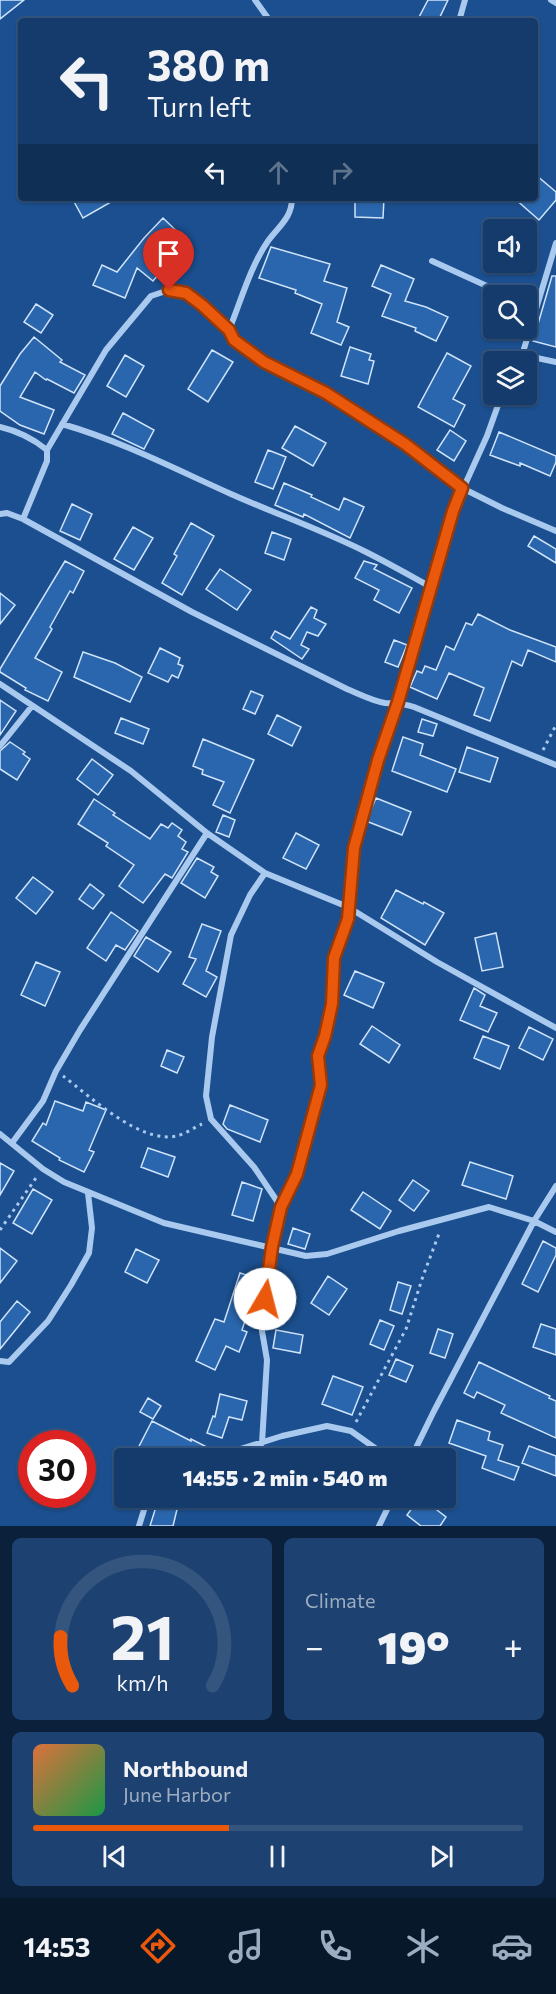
<!DOCTYPE html>
<meta charset="utf-8">
<style>
body{margin:0;font-family:Commissioner,sans-serif;background:#1d4271;color:#f1f3f6;height:100vh;display:flex;flex-direction:column;font-size:22px;white-space:nowrap}
*{box-sizing:border-box;margin:0}
p{font-size:20px;color:#9dadc1}
.icon{flex:none;width:33px;height:33px;fill:none;stroke:currentColor;stroke-width:2;stroke-linecap:round;stroke-linejoin:round}
.map{position:relative;height:1526px;overflow:hidden}
.drawer{display:flex;flex-direction:column;gap:12px;padding:12px;background:#0b203b;flex:1}
.drawer>*{flex:none}
.banner{position:absolute;left:18px;top:18px;width:520px;height:183px;border-radius:6px;box-shadow:0 2px 4px #0004,0 0 0 2px #33557e;background:#143b6b;color:#f1f3f6;overflow:hidden}
.buttons{position:absolute;left:483px;top:219px;display:grid;gap:12px}
.buttons a{display:grid;place-items:center;width:54px;height:54px;border-radius:6px;background:#143b6b;box-shadow:0 2px 4px #0004,0 0 0 2px #33557e;font-size:30px}
.speed{position:absolute;left:18px;top:1430px;display:flex;gap:12px;font-size:30px;font-weight:700;text-align:center}
.speed>*{display:grid;place-content:center;width:78px;height:78px;border-radius:50%;background:#143b6b;box-shadow:0 2px 4px #0004,0 0 0 2px #33557e;line-height:1}
.speed .limit{border:9px solid #d22;background:#fff;color:#111}
.pin{position:absolute;display:grid;place-items:center;width:51px;height:51px;color:#fff;margin:-62px -26px;border-radius:50% 50% 50% 0;rotate:-45deg;box-shadow:0 0 6px #0007}
.pin .icon{rotate:45deg}
.me{position:absolute;width:66px;margin:-33px;rotate:8deg;stroke-linejoin:round;filter:drop-shadow(0 0 4px #0008)}
.turn{display:flex;align-items:center;gap:21px;height:126px;padding:0 30px;font-size:27px}
.turn .icon{width:78px;height:78px;stroke-width:2.5}
.turn b{display:block;font-size:42px;line-height:51px}
.lanes{display:flex;align-items:center;height:57px;padding:0 30px;background:#0003;justify-content:center;gap:30px;direction:ltr}
.lanes .off{opacity:.35}
.big{font-size:45px;font-weight:800;line-height:1.1}
.drawer .card{flex:1;display:flex;flex-direction:column;justify-content:center;gap:9px;min-width:0;padding:0 21px;border-radius:9px;background:#1d4271}
.drawer .dial{align-items:center;gap:0}
.dial svg{height:156px;overflow:visible;fill:none;stroke:#33557e;stroke-width:7;stroke-linecap:round;text-anchor:middle}
.dial text{fill:#f1f3f6;stroke:none}
.song{display:flex;align-items:center;gap:18px}
.cover{width:72px;height:72px;border-radius:9px;background:linear-gradient(135deg,hsl(20 70% 55%),hsl(140 70% 35%))}
.played{height:6px;border-radius:3px;background:linear-gradient(90deg,#ea580c 40%,#33557e 40%)}
.keys{display:flex;justify-content:space-around;direction:ltr}
.heat{display:flex;justify-content:space-between;align-items:center;font-size:33px;direction:ltr}
.drawer .tiles{flex:1;display:grid;gap:12px;grid-template-columns:1fr 1fr}
.card:last-child{grid-column:span 2}
.trip{position:absolute;left:114px;top:1448px;width:342px;height:60px;border-radius:6px;background:#143b6b;box-shadow:0 2px 4px #0004,0 0 0 2px #33557e;font-weight:800;line-height:60px;text-align:center}
.tab-bar{display:flex;height:96px;justify-content:space-around;align-items:center;background:#08182b;color:#9dadc1}
.tab-bar .icon{width:42px;height:42px}
.tab-bar .active{color:#ea580c}
.tab-bar b{font-size:27px;color:#f1f3f6}
.map>svg:first-child{display:block}
.building{fill:#2a66ad;stroke:#cfe3fa;stroke-width:1.5}
.lines{fill:none;stroke-linecap:round;stroke-linejoin:round}
.path{stroke:#a9c9ee;stroke-width:3;stroke-dasharray:3 4.5;stroke-linecap:butt}
.minor{stroke:#a9c9ee;stroke-width:6}
.route-casing{stroke:#983908;stroke-width:15}
.route{stroke:#ea580c;stroke-width:10}
</style>
<div class="map">
<svg width="556" height="1526" viewBox="0 0 556 1526">
<rect width="100%" height="100%" fill="#1b4f8f"/>
<path class="building" d="M0,0h24l-24,19z
M428,0h20l-10,21h-21z
M536,175l20,17v8l-17,20 -25,-22h22z
M72,198h46l-35,20z
M355,198h29l-1,20 -28,-1z
M163,218l24,23 -34,40 -16,-13 -12,30 -32,-13 9,-20 15,7 27,-34z
M271,247l59,17 -6,17 23,7 -10,34 12,5 -8,18 -30,-12 11,-29 -27,-11 1,-3 -37,-12z
M381,265l33,14 -9,22 21,6 22,10 -12,24 -21,-10 1,-3 -34,-12 9,-22 -19,-8z
M552,276h4v71l-23,-6z
M36,304l17,11 -12,18 -17,-11z
M34,337l28,23 -2,2 25,13 -11,18 -27,-14 -1,1 -11,-8 -15,25 34,13 -10,24 -24,-9 -20,-14v-25l20,-32z
M350,347l21,7 -2,6 5,1 -6,23 -27,-8z
M212,350l21,12 -25,40 -20,-13z
M447,353l24,13 -18,33 12,6 -11,22 -36,-20z
M125,355l19,11 -18,31 -19,-11z
M123,413l31,17 -10,19 -32,-15z
M295,426l31,17 -13,23 -31,-18z
M450,430l16,11 -12,20 -17,-11z
M499,432l57,24v6l-6,14 -30,-13v3l-30,-11z
M268,450l18,7 -13,32 -18,-7z
M284,483l28,12 -1,2 28,13 5,-12 20,9 -14,31 -46,-24 -1,3 -28,-12z
M72,504l20,10 -12,26 -20,-9z
M191,523l23,13 -32,59 -20,-12 15,-27 -3,-2z
M133,527l20,11 -19,32 -20,-11z
M272,532l19,7 -7,21 -19,-7z
M534,536l22,13v14l-28,-17z
M65,561l19,10 -11,22 -3,-2 -20,36 2,2 -17,29 27,14 -14,29 -23,-11 1,-2 -26,-16v-3z
M364,561l13,4 -3,4 38,19 -13,25 -25,-13 5,-10 -24,-12z
M220,569l31,21 -14,20 -31,-21z
M0,593l15,12 -15,19z
M311,607l6,3 -3,8 12,6 -8,12 -11,-4 -6,13 8,4 -7,10 -31,-21 4,-7 15,8z
M478,614l32,16 46,17v15l-28,-12 -6,16 -10,-5 -22,60 -16,-6 10,-27 -35,-15 -12,26 -27,-12 7,-16 5,2 3,-7 11,4 10,-24 8,4 12,-27 6,2z
M394,640l13,5 -9,22 -13,-5z
M160,648l20,10 -2,6 5,2 -5,12 -6,-3 -4,7 -20,-9z
M83,652l32,11 27,14 -12,25 -56,-25z
M251,691l12,5 -8,18 -12,-5z
M0,700l16,11 -16,24z
M277,715l24,12 -9,19 -24,-12z
M121,718l28,11 -6,15 -28,-11z
M422,719l15,5 -4,12 -15,-4z
M403,737l20,7 -3,11 36,14 -9,23 -55,-21z
M203,739l51,21 -24,53 -17,-8 11,-23 -22,-8 1,-4 -10,-4z
M10,742l15,10 -2,2 7,5 -13,21 -17,-11v-18z
M467,747l31,11 -8,24 -31,-10z
M92,759l21,16 -15,20 -21,-16z
M376,798l35,14 -9,23 -36,-14z
M94,799l21,14 -2,2 37,24 11,-15 7,4 4,-5 10,7 -4,6 8,6 -4,7 6,3 -16,26 -7,-4 -22,29 -24,-17 15,-21 -28,-19 2,-3 -30,-19z
M223,815l12,5 -6,17 -13,-5z
M296,833l23,12 -13,24 -23,-11z
M197,858l17,9 -3,5 7,4 -13,22 -24,-15z
M33,877l20,15 -17,22 -20,-16z
M90,884l14,11 -11,14 -14,-10z
M396,890l27,14 1,-2 20,11 -19,32 -44,-27z
M111,912l27,19 -13,19 -9,-5 -10,16 -19,-13z
M202,924l19,7 -15,40 11,6 -11,20 -23,-13 13,-25 -7,-2z
M496,933l7,34 -21,4 -7,-33z
M146,937l25,15 -13,20 -24,-16z
M36,962l24,10 -15,34 -24,-11z
M355,971l29,12 -11,25 -29,-13z
M474,988l11,7 -5,11 17,7 -9,19 -28,-12z
M372,1026l28,19 -11,18 -29,-19z
M529,1027l24,12 -10,21 -24,-12z
M483,1036l26,10 -9,23 -26,-11z
M167,1050l17,7 -7,16 -16,-7z
M55,1101l28,10 3,-9 20,8 -17,40 5,2 -10,20 -25,-12 1,-2 -28,-17 11,-18 3,2z
M230,1105l38,15 -8,22 -33,-13 -4,-5z
M148,1148l27,9 -7,20 -27,-10z
M470,1162l43,14 -7,23 -44,-14z
M0,1163l14,8 -14,24z
M413,1180l16,11 -15,20 -15,-11z
M242,1182l20,7 -9,32 -21,-6z
M33,1189l19,11 -20,34 -19,-11z
M363,1192l28,19 -11,18 -29,-19z
M293,1228l17,6 -5,15 -17,-5z
M543,1241l13,7v7l-18,37 -16,-8z
M0,1248l17,13 -17,22z
M136,1249l23,11 -12,23 -22,-11z
M240,1273l19,6 -17,51 5,2 -8,20 -13,-6 -11,24 -19,-9 19,-42 9,3z
M328,1276l19,13 -18,26 -18,-12z
M398,1282l13,4 -9,28 -12,-4z
M17,1301l13,11 -30,37v-27z
M380,1320l14,6 -10,24 -14,-6z
M541,1324l15,5v26l-23,-8z
M438,1329l15,5 -8,24 -15,-5z
M276,1330l27,5 -3,18 -27,-5z
M396,1359l17,7 -7,16 -17,-7z
M479,1362l71,34 -1,2 7,3v37l-55,-25 4,-8 -28,-13 -3,6 -10,-5z
M333,1376l30,11 -11,28 -30,-11z
M220,1394l27,7 -5,19 -13,-3 -7,21 -15,-5 6,-17 2,1z
M148,1398l13,8 -8,13 -13,-7z
M457,1420l33,12 -2,8 15,5 -5,15 21,7 -5,13 -32,-12 4,-12 -37,-13z
M152,1421l39,20v-2l16,8 -5,11 -24,-10 -5,10h-40z
M529,1446l27,10v20l-34,-13z
M159,1497h21l-7,29h-23z
M420,1497l26,20 -6,9h-19l-14,-11z"/>
<g class="lines">
<path class="path" d="M543,750l13,-25
M63,1076c28,21 77,68 114,60 8,-2 18,-9 25,-12
M0,1230l38,-55
M356,1422l50,-93 17,-53 17,-45"/>
<path class="minor" d="M255,0l15,21
M551,0l5,3
M459,21l6,-21
M432,261l77,35
M526,303l9,4
M229,330c12,-29 21,-63 39,-89 11,-15 24,-23 24,-43
M523,355l33,7
M520,362l36,-119
M62,424c59,17 113,45 169,70 45,20 91,36 135,58 22,11 43,23 65,35
M0,427c18,4 32,11 47,23v11l-24,58
M47,450l59,-100 45,-54 18,-6 17,3 17,12 26,25 5,10 30,22 62,31 79,51 57,44 40,20 54,23
M0,514l7,-1 16,6 169,93 155,77c12,5 25,12 38,14 12,1 17,0 29,4l142,58
M0,684l131,87 76,62 58,40 -15,22 -19,40 -19,102 -6,59 5,23 43,48 27,40 -9,40 -7,52 -3,32 5,29 -5,83
M0,746l32,-40
M265,873l83,34 89,55 119,66
M0,1134l43,35 21,13 100,41 142,33 21,-2 72,-23 90,-24 45,14 22,11
M12,1143l31,-42 13,-30 24,-41 127,-197
M281,1207l16,-33 24,-89 -3,-29 7,-20 7,-32 2,-46 14,-39 6,-71 23,-88 21,-58 55,-191 34,-75 15,-42
M0,1361l9,1 39,-41 23,-36 18,-32 3,-25 -4,-35
M212,1458l70,-22 45,-10 24,5 38,27
M411,1458l23,-47 100,-190 22,-35
M139,1526l9,-29
M379,1526l14,-29"/>
</g>
<g class="lines">
<g class="route-casing">
<path id="route" d="M169,290l17,3 16,12 27,25 5,10 30,22 62,31 79,51 57,44 -9,23 -55,191 -20,58 -24,88 -6,71 -14,39 -2,46 -7,32 -7,20 3,29 -24,89 -16,33 -9,40 -7,52"/>
</g>
<use href="#route" class="route"/>
</g>
</svg>
<div class="buttons">
<a><svg class="icon" aria-label="sound" viewBox="0 0 24 24"><path d="M4 9h4l5-4v14l-5-4H4zM17 9q2 3 0 6"/></svg></a>
<a><svg class="icon" aria-label="search" viewBox="0 0 24 24"><circle cx="10" cy="10" r="6"/><path d="M15 15l6 6"/></svg></a>
<a><svg class="icon" aria-label="layers" viewBox="0 0 24 24"><path d="M12 4l9 5-9 5-9-5zM3 14l9 5 9-5"/></svg></a>
</div>
<div class="speed"><div class="limit">30</div></div>
<div class="pin" style="left:169px;top:290px;background:#d93025"><svg class="icon" aria-label="arrive" viewBox="0 0 24 24"><path d="M6 21V4h12l-3 4 3 4H6"/></svg></div>
<svg class="me" style="left:265px;top:1299px" viewBox="-20 -20 40 40"><circle r="19" fill="#fff"/><path d="M0-13L10 11 0 6-10 11z" fill="#ea580c"/></svg>
<div class="trip">14:55 · 2 min · 540 m</div>
<div class="banner">
<div class="turn"><svg class="icon" aria-label="left" viewBox="0 0 24 24"><path d="M17 20v-9H6M10 6l-5 5 5 5"/></svg><div><b>380 m</b>Turn left</div></div>
<div class="lanes"><svg class="icon" aria-label="left" viewBox="0 0 24 24"><path d="M17 20v-9H6M10 6l-5 5 5 5"/></svg><svg class="icon off" aria-label="ahead" viewBox="0 0 24 24"><path d="M12 20V5M6 11l6-6 6 6"/></svg><svg class="icon off" aria-label="right" viewBox="0 0 24 24"><path d="M7 20v-9h11M14 6l5 5-5 5"/></svg></div>
</div>
</div>
<section class="drawer">
<div class="tiles">
<div class="card dial"><svg viewBox="0 0 100 80">
<path d="M14 69A42 42 0 1 1 86 69"/>
<path d="M14 69A42 42 0 0 1 8 44" stroke="#ea580c"/>
<text x="50" y="56" font-size="32" font-weight="700">21</text>
<text x="50" y="72" font-size="11">km/h</text>
</svg></div>
<div class="card"><p>Climate</p>
<div class="heat"><a>−</a><b class="big">19°</b><a>+</a></div>
</div>
<div class="card">
<div class="song"><i class="cover"></i><div><b>Northbound</b><p>June Harbor</p></div></div>
<div class="played"></div>
<div class="keys"><svg class="icon" aria-label="previous" viewBox="0 0 24 24"><path d="M18 5L8 12l10 7zM5 5v14"/></svg><svg class="icon" aria-label="pause" viewBox="0 0 24 24"><path d="M8 5v14M16 5v14"/></svg><svg class="icon" aria-label="next" viewBox="0 0 24 24"><path d="M6 5l10 7-10 7zM19 5v14"/></svg></div>
</div>
</div>
</section>
<nav class="tab-bar">
<b>14:53</b>
<svg class="icon active" aria-label="directions" viewBox="0 0 24 24"><path d="M12 3l9 9-9 9-9-9zM9 14v-3h6M13 9l2 2-2 2"/></svg>
<svg class="icon" aria-label="music" viewBox="0 0 24 24"><path d="M9 18V5l10-2v13"/><circle cx="6" cy="18" r="3"/><circle cx="16" cy="16" r="3"/></svg>
<svg class="icon" aria-label="phone" viewBox="0 0 24 24"><path d="M5 4h4l2 5-3 2q2 4 5 5l2-3 5 2v4C11 20 4 13 5 4z"/></svg>
<svg class="icon" aria-label="climate" viewBox="0 0 24 24"><path d="M12 3v18M4 7l16 10M4 17L20 7"/></svg>
<svg class="icon" aria-label="car" viewBox="0 0 24 24"><path d="M5 17H2v-5l4-1 3-4h7l3 4 3 1v5h-3M9 17h6M6 11h13"/><circle cx="7" cy="17" r="2"/><circle cx="17" cy="17" r="2"/></svg>
</nav>
